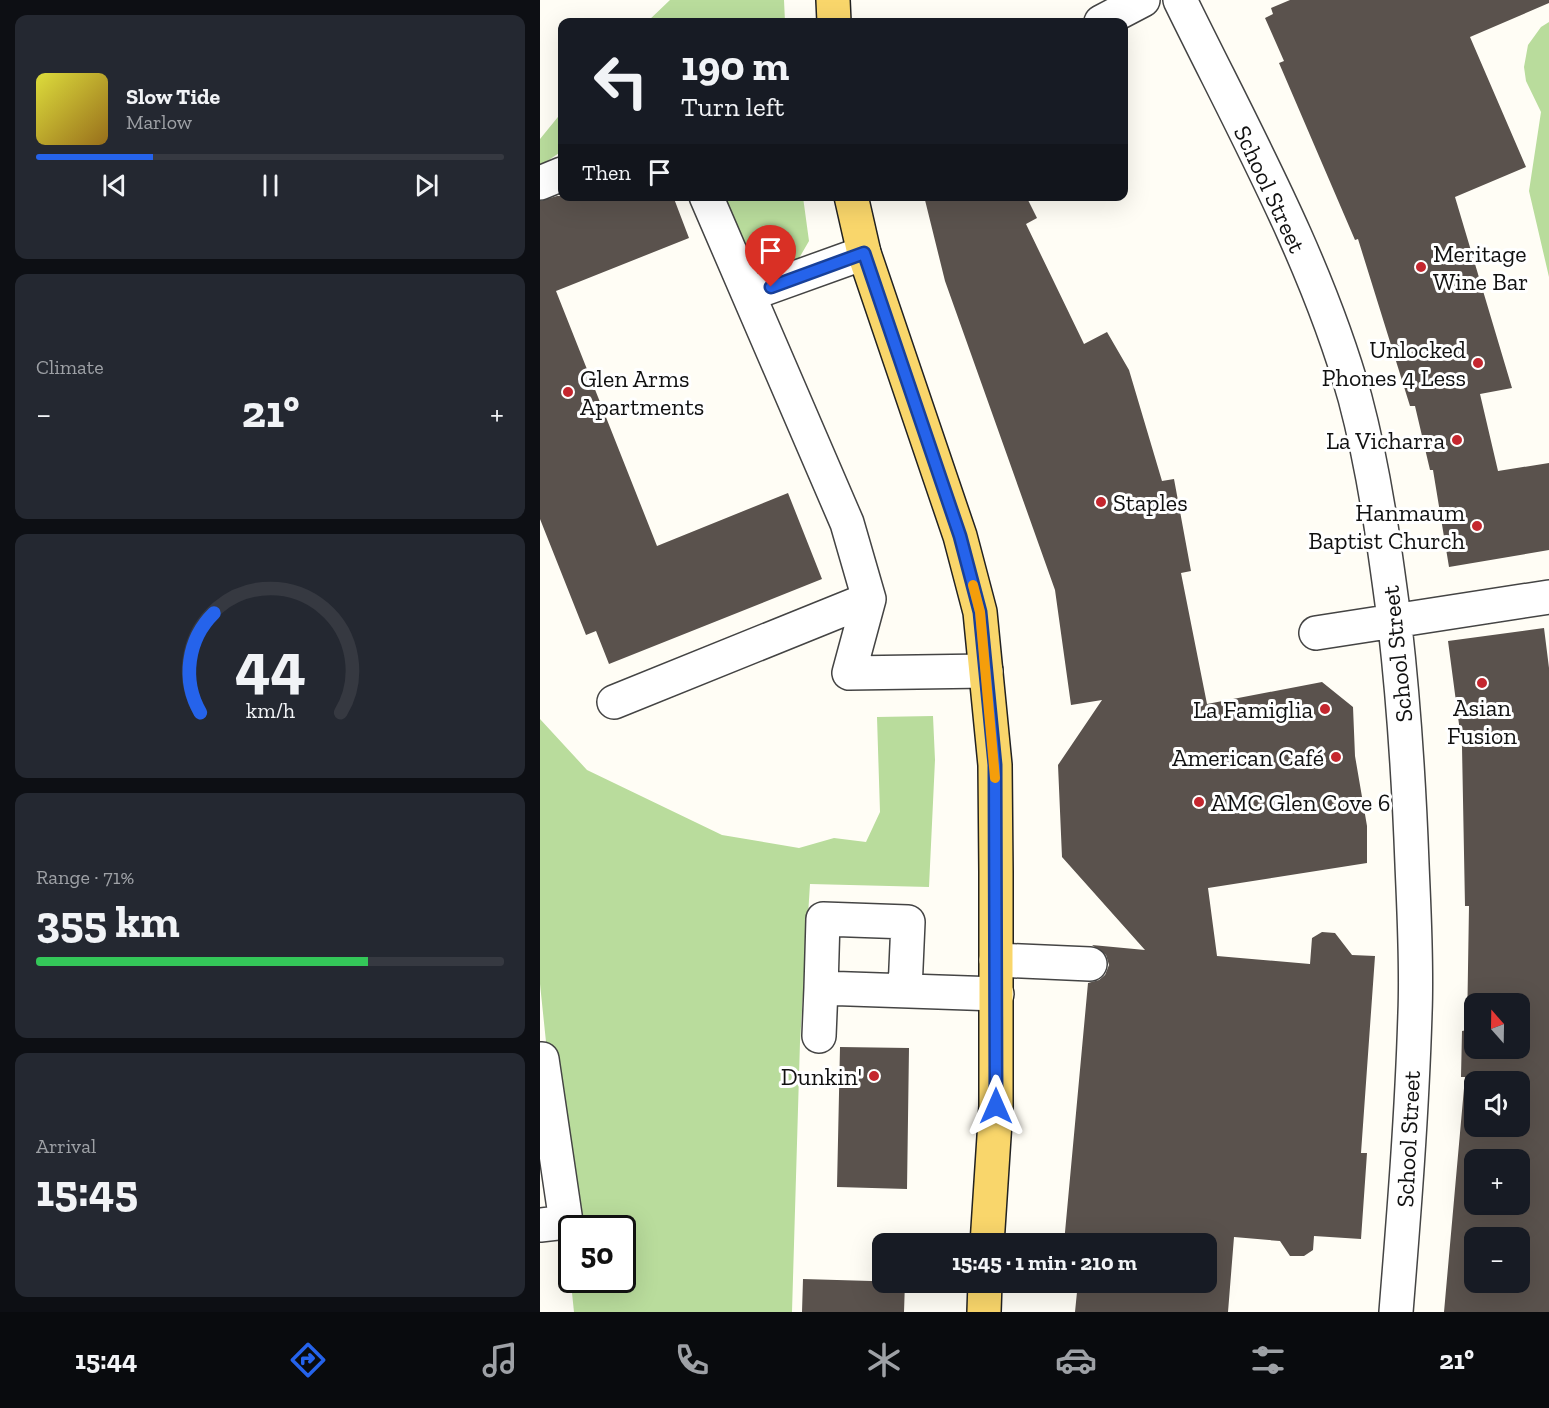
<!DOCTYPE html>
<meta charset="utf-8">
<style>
body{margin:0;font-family:"Zilla Slab",serif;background:#242831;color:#f1f3f6;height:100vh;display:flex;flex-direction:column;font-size:22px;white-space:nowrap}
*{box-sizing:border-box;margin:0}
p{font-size:20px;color:#9ea1a6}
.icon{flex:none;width:33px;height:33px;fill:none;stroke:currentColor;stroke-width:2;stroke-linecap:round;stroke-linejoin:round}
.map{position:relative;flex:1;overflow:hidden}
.drawer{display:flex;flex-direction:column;gap:15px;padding:15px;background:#0d0f14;width:540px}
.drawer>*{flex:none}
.guide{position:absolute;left:18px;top:18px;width:570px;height:183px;border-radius:12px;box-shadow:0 6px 24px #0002;background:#171b24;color:#f1f3f6;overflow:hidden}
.needle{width:39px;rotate:340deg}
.buttons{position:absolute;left:924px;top:993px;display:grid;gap:12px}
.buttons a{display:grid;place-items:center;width:66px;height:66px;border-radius:12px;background:#171b24;box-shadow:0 6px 24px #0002;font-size:30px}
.speed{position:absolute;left:18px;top:1215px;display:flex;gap:12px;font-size:30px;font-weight:700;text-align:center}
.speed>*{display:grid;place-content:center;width:78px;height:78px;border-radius:50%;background:#171b24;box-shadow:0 6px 24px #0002;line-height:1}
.speed .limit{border:3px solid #111;border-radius:9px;background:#fff;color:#111}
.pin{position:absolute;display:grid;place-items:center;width:51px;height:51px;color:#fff;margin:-62px -26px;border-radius:50% 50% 50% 0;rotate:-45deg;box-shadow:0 0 6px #0007}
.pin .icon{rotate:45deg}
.me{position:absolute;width:66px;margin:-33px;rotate:0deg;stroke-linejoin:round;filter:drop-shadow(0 0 4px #0008)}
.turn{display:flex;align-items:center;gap:21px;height:126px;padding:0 24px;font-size:27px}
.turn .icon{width:78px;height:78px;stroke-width:2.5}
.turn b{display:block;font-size:42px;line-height:51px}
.then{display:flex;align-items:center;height:57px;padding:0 24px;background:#0003;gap:12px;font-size:22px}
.big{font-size:45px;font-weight:700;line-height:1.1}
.drawer .card{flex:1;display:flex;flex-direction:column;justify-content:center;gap:9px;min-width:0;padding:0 21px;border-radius:12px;background:#242831}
.drawer .dial{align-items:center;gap:0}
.dial svg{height:156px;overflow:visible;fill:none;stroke:#363941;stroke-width:7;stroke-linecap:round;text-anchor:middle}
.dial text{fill:#f1f3f6;stroke:none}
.song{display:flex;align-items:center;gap:18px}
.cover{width:72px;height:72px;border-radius:9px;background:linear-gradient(135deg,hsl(60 70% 55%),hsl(40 70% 35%))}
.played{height:6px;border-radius:3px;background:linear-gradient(90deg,#2563eb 25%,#363941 25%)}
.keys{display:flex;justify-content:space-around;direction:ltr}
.heat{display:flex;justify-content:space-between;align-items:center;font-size:33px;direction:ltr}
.charge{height:9px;border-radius:4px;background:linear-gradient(90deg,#34c759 71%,#363941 0)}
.trip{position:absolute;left:332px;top:1233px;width:345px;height:60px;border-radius:12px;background:#171b24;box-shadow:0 6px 24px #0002;font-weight:700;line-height:60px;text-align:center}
.dock{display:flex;height:96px;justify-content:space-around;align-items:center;background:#090b0e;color:#9ea1a6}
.dock .icon{width:42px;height:42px}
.dock .on{color:#2563eb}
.dock b{font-size:27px;color:#f1f3f6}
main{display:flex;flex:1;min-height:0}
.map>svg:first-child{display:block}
.forest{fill:#b9dc9c;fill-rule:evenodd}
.building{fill:#5a524d;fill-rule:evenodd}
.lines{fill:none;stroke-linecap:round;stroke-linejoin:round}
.minor-casing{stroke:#444;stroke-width:36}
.major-casing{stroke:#222;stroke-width:36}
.minor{stroke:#fff;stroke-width:33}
.major{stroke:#f9d66b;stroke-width:33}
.route-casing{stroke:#184099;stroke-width:15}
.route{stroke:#2563eb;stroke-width:10}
.slow{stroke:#f59e0b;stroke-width:10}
.poi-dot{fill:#c4262e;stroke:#fff;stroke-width:2}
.labels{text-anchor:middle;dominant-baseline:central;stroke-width:6;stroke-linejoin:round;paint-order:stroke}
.street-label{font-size:24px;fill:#111;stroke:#fff}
.poi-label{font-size:24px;fill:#111;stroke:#fff;text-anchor:end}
</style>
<main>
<section class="drawer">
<div class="card">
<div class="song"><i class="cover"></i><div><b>Slow Tide</b><p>Marlow</p></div></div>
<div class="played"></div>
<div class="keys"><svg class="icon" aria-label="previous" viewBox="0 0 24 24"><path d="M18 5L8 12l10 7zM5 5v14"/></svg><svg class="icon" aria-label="pause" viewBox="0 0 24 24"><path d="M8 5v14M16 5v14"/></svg><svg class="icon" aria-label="next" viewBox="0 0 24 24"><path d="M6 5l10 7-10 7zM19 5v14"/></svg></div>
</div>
<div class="card"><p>Climate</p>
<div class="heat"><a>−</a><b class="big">21°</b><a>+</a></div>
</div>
<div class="card dial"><svg viewBox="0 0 100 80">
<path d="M14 69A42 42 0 1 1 86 69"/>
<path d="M14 69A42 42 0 0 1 21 18" stroke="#2563eb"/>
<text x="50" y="56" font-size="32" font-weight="700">44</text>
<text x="50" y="72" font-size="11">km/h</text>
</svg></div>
<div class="card"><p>Range · 71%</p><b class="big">355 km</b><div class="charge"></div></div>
<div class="card"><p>Arrival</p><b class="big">15:45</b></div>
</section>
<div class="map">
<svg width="1009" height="1312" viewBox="0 0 1009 1312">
<rect width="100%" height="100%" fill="#fffdf5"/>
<path class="forest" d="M130,0h114l1,22h-138z
M1009,22v255l-20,-86 12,-79 -15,-31 -2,-14 4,-22 13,-18z
M22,112v39l-22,15v-27z
M183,197h80l6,44 -11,19 -41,13z
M393,716l2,44 -6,127 -119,-3 -10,158 -8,270h-218l-34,-328v-265l47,51 135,65 77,13 35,-10 32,4 14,-30 -3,-95zM32,1228h50v52h-50z"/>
<path class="building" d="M750,0h259v3l-79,34 56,130 -71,30 57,191 -32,6 18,77 51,-8v87l-100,17 -16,-97h-3l-15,-64h-5l-52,-167 -3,1 -76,-177 5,-2 -19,-43 8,-4 -2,-6z
M17,196h116l16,42 -133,53 101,255 131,-53 34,86 -213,85 -13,-33 -10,4 -46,-116v-318z
M384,196h102l11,22 -11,6 58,120 23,-12 22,38 33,111 12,-2 17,92 -10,2 26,131 115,-22 31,25 2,49 12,70v37l-159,25 9,68 93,8 2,-26 10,-6 13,1 17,22 23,1 -14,197h6l-6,86 -47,-3 -1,14 -9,6h-14l-10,-15 -46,-4 -6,75h-153l3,-30h128v-38l-142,-1 24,-260 11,-3 6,-5 4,-10 -3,-10 -14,-10 53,5 -83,-93 -4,-92 44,-65 -31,5 -16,-115 -110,-309z
M1004,628l5,40v644h-105l21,-235h-4l1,-46 5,-1 2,-124h-4l-3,-159 -14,-106zM934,1004h46v44h-46zM934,1082h46v44h-46zM934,1160h46v44h-46zM934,1238h46v44h-46z
M300,1047l69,1 -2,141 -70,-2z
M263,1279l102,3 -1,30h-102z"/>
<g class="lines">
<g class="minor-casing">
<path id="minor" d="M640,0c63,129 136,259 175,398 20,75 30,152 40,228 9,79 14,158 17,238 2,49 5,99 3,149 -3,100 -11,200 -19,299
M561,22l42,-22
M0,183l22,-9
M166,196l141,327 22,76 -20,74 137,-2
M210,294l114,-41
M776,633l233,-36
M74,702l255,-103
M456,960l94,4
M365,990l3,-68 -85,-3 -2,69 176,6
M279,1036l2,-48
M0,1225l26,-3 -24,-163"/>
</g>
<g class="major-casing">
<path id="major" d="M293,0l1,22
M311,196l13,57 96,283 20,76 15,153 1,107v234l-9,138
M444,1312l1,-30"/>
</g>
<use href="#minor" class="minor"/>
<use href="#major" class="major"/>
</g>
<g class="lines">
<g class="route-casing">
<path id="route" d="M231,287l93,-34 96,283 20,76 15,153 1,341"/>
</g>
<use href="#route" class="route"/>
<path class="slow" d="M433,585l7,27 15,166"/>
</g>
<g class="poi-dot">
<circle cx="881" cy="267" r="6"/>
<circle cx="938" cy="363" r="6"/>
<circle cx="28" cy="392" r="6"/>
<circle cx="917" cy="440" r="6"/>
<circle cx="561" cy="502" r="6"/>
<circle cx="937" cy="526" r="6"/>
<circle cx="942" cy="683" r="6"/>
<circle cx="785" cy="709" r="6"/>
<circle cx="796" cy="757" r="6"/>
<circle cx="659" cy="802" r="6"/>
<circle cx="334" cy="1076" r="6"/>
</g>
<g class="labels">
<g class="street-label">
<text transform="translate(730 189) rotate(65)">School Street</text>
<text transform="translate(857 654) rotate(-96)">School Street</text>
<text transform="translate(868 1139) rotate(-87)">School Street</text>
</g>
<g class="poi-label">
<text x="893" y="253" text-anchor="start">Meritage<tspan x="893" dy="28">Wine Bar</tspan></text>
<text x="926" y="349">Unlocked<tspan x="926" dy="28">Phones 4 Less</tspan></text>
<text x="40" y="378" text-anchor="start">Glen Arms<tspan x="40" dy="28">Apartments</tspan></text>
<text x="905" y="440">La Vicharra</text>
<text x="573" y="502" text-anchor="start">Staples</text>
<text x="925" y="512">Hanmaum<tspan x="925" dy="28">Baptist Church</tspan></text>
<text x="942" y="707" text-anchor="middle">Asian<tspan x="942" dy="28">Fusion</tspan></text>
<text x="773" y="709">La Famiglia</text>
<text x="784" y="757">American Café</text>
<text x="671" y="802" text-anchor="start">AMC Glen Cove 6</text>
<text x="322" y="1076">Dunkin'</text>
</g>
</g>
</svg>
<div class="buttons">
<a><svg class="needle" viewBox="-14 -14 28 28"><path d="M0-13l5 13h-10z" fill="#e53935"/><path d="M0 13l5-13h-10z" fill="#9ea1a6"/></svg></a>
<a><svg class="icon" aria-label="sound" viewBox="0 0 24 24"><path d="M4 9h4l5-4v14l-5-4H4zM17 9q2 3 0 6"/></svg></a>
<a>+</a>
<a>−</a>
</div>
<div class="speed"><div class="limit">50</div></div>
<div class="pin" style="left:231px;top:287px;background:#d93025"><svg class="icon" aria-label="arrive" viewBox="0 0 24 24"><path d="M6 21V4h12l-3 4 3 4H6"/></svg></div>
<svg class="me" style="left:456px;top:1106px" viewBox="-20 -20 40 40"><path d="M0-17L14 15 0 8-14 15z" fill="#2563eb" stroke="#fff" stroke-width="4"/></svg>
<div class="trip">15:45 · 1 min · 210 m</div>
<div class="guide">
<div class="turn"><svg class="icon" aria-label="left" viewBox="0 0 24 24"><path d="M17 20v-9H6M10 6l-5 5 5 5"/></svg><div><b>190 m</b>Turn left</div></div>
<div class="then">Then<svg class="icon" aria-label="arrive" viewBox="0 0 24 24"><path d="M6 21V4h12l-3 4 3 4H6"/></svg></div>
</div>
</div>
</main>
<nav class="dock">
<b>15:44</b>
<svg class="icon on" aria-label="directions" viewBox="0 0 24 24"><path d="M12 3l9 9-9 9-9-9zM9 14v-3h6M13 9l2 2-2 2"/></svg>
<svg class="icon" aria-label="music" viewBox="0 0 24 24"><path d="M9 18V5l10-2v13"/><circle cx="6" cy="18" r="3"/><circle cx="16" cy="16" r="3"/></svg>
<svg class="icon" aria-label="phone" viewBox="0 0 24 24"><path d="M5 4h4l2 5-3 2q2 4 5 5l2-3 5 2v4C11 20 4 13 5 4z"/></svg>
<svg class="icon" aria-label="climate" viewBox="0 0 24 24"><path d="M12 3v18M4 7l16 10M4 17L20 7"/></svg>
<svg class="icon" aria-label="car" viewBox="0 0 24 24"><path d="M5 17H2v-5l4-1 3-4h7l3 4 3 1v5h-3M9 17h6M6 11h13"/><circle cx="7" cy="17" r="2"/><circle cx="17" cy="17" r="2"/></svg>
<svg class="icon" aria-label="filters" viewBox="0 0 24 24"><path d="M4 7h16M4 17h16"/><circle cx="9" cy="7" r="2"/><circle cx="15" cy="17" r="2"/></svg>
<b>21°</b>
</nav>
